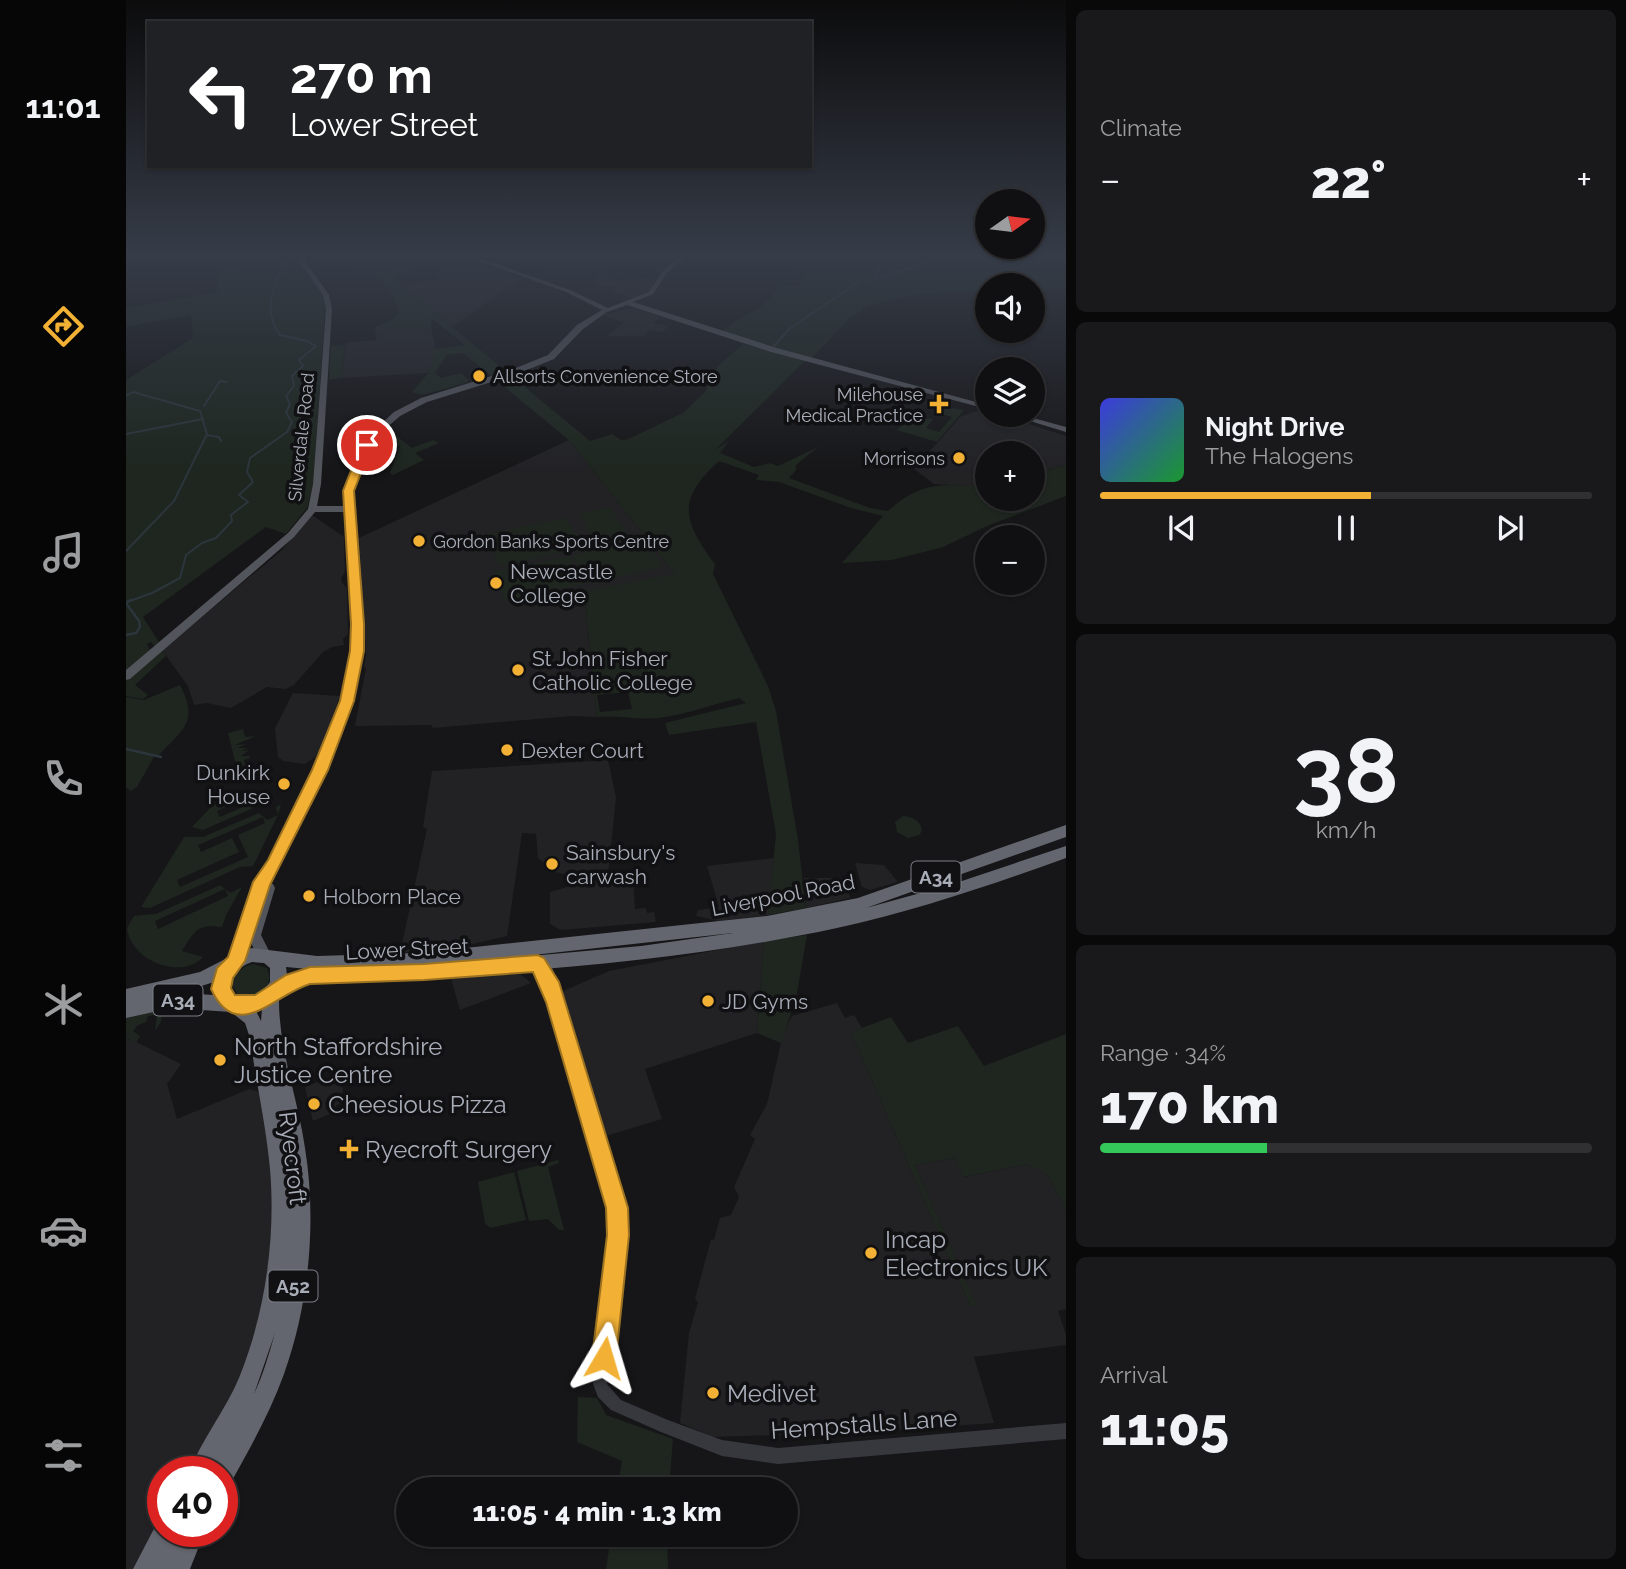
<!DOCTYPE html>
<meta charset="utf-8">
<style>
body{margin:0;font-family:Raleway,sans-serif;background:#19191b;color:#f1f3f6;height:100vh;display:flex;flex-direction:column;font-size:26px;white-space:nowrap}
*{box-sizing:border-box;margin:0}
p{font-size:23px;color:#9c9d9f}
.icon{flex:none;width:38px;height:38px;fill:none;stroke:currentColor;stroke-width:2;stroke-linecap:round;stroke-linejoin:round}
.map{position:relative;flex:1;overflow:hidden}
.side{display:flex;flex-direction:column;gap:10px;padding:10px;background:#09090a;width:560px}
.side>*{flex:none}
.hud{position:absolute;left:21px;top:21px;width:665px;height:147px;border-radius:0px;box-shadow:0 2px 5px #0004,0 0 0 2px #303032;background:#202124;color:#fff;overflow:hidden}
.needle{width:46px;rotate:76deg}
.controls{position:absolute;left:849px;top:189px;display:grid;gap:14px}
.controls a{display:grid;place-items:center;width:70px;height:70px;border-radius:50%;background:#101012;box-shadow:0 2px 5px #0004,0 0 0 2px #303032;font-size:35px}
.speed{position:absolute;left:21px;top:1456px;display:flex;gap:14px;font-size:35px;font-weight:700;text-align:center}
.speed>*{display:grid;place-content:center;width:91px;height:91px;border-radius:50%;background:#101012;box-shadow:0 2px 5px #0004,0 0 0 2px #303032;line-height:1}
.speed .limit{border:10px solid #d22;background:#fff;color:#111}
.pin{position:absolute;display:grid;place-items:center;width:60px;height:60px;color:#fff;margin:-30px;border:4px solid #fff;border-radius:50%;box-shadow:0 2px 7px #0007}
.me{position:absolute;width:77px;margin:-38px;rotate:7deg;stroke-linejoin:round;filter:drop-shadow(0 0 5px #0008)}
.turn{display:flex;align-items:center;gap:24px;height:147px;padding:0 28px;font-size:32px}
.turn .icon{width:91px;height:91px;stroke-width:2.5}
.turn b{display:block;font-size:49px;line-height:60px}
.big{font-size:52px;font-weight:800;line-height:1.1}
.side .card{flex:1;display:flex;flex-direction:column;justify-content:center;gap:10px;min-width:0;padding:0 24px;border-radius:10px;background:#19191b}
.side .dial{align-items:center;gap:0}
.dial b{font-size:91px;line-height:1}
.song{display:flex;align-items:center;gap:21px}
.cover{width:84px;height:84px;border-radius:10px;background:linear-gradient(135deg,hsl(240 70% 55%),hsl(130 70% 35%))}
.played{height:7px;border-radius:4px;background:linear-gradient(90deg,#f2b134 55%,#303032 55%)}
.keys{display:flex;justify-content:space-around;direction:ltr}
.heat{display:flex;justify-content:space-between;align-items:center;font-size:38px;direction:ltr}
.charge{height:10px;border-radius:5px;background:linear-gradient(90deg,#34c759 34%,#303032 0)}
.trip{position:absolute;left:270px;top:1477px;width:402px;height:70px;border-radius:35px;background:#101012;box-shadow:0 2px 5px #0004,0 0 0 2px #303032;font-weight:800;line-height:70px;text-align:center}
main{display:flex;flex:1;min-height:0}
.tab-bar{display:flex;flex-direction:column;width:126px;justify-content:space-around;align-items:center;background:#060607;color:#9c9d9f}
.tab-bar .icon{width:49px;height:49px}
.tab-bar .selected{color:#f2b134}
.tab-bar b{font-size:32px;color:#f1f3f6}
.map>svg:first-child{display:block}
.built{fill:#222225}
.green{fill:#1e261f;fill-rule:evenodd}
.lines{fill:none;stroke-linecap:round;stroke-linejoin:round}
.stream-far1{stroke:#2c353c;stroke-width:2}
.stream{stroke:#2c353c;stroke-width:2.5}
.minor{fill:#37383d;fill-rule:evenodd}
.major{fill:#53555c;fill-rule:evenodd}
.highway{fill:#63666e;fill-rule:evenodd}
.route{fill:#f2b134;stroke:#9d7322;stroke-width:2}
.poi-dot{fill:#f2b134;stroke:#111113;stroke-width:2.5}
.labels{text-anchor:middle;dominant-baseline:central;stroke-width:7;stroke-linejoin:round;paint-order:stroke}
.far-poi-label{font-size:18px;fill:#a8adb8;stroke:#111113;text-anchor:start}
.far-street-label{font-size:18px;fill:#a8adb8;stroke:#111113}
.shield{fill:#111113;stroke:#7b7e86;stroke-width:2}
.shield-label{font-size:19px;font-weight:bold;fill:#a8adb8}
.poi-label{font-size:21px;fill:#a8adb8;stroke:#111113;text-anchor:start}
.street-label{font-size:21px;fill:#a8adb8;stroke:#111113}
.near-poi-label{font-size:24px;fill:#a8adb8;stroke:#111113;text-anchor:start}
.near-street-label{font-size:24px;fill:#a8adb8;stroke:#111113}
</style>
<main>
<nav class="tab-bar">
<b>11:01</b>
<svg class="icon selected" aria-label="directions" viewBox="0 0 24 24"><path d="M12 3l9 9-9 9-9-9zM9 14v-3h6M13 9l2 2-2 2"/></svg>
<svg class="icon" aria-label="music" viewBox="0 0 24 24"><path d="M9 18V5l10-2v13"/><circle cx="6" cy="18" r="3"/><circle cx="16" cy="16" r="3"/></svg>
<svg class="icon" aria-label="phone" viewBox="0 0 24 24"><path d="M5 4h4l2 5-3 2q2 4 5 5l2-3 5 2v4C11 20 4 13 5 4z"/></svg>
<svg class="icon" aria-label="climate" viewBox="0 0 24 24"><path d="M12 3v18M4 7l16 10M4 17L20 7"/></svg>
<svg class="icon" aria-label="car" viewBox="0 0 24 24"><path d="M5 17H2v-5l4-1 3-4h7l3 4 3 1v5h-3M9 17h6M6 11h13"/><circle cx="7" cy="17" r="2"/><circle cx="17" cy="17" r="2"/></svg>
<svg class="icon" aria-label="filters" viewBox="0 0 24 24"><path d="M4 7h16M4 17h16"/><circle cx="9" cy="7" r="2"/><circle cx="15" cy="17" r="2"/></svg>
</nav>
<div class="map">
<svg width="940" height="1569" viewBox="0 0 940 1569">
<rect width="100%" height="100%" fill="#161618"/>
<path class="built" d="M329,265l18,6 14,-5 34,13 -70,48 -48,-41 36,-7 -4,-5z
M477,275l19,7 6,-6 27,4 1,3 -6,8 -15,8 -24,-8 9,-6 -19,2 -9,-5 4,-6z
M507,308l28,9 -8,6 15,3 -5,6 -14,-2 -5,6h-37l17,-13 -21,-8z
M305,328l5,23 -8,22 -87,5 5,-35 30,-3 5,-9z
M856,409l5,1v5h13l66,21v29l-33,10 -1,-22h-45v34l-53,-3 -20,-15 46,-52z
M443,440l107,135 -92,17 13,125 -26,-1 -138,12 -2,-3 -76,1 11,-58 -2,-1 2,-11 -7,-118z
M186,515l32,22 1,35 -4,6 1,5 5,5 1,46 -5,5 1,6 -12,2 -9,5 -29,33 -9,4 -18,-2 -36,21 -24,-5 -13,2 -6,-19 -26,-36 119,-99z
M167,693l47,3 -19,51 -6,10 -10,7 -22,-3 -5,-4 -3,-29z
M482,760l8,37 -8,78 -38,1 -14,-4 -18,-14 -2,-24 -14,-1 -15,103 -47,11 -60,6 27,-124 -4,-2 9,-56z
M648,858l-6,57 -49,6 -23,-5 2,-6 21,-3 -12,-41z
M729,863l29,2 14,17 -28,8 -8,-3z
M486,878h21l2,31 11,-1 1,5 7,-1 2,10 -95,8 -11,-6v-32l38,-11z
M678,878h42l4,20 -44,10z
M638,941l-7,92 -112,36 17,50 -56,17 -45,-144 48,-21z
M391,971l14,12 -71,27 -9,-31z
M711,1003l8,15 9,-3 8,13 -11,4 119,274 6,-1 -61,-140 40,-7 9,19 63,-13 20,10 19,36v99l-8,2 8,24v10l-92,12 20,66 -128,9 -153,5 -33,-14 9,-90 9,-31 -3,-3 16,-60 3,1 6,-22 11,-3 8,-18 -5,-10 21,-48 -5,-4 17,-31 16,-70 9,-18z
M0,1037l55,27 -14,20 10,35 72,-30 17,5 13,72 -15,169 -64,137h-37v59l-18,38h-19z
M216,1072l1,31 -7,2 1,6 -24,10 -8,-34z"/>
<path class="green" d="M227,253h45l-4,2 11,3 -9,7 16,5 -19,5 10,11 187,155 22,-7 9,6h5l57,-27 22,-21 13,-26 25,-22 62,17 -90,89 14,-9 -9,12 34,14 16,-4 8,3 40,-19 -22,18v5l-7,8 81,30 18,3c34,-31 57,-27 99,-24v12h45l1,-24 33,-10v31l-79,30 -44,21 -51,13 -50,3 41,-47 -32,-8 -72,-26 -23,-2 3,-5 -40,-14c-42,38 -37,59 -4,103l-2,10 55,112 8,25 22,129 8,68 -38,7 8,-81 -20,-112 -87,13 -4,-12 81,-20 -7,-5c-26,6 -54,17 -81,20 -21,2 -40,-3 -61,-1l-13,-126 91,-17 -106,-134 -106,-87 -16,2 -12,18 6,5 20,-5 8,7 -1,2 -45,13 -11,-3 16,-19 8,-24 29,-4 -34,-27v10l-50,3 -5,9 -1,-13 19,-8 5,-7c-2,-12 -19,-38 -32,-41 -4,-1 -8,1 -12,0l-4,-9zM502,692l4,17 -32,3 -3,-17z
M430,253h76l-25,12 -5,9 -52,-9 -14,-6z
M676,253h20l31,7 2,-6 6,-1h205v36l-33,1 -1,-5h-45v6c-43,1 -85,2 -126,18l2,2 -11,5 -40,42 -90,-26c17,-18 46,-21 56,-47l22,1 8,-19 -19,-4 4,-7 11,-1z
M173,262l25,35 1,12 -12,176 -6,23 -21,26 -20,-7 -123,90 16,25 -5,4 -3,-4 -4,2 3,6 -24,20v-290l67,-42 -2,-23 -65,12v-19l92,-16 -1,-18 19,-11z
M219,345l-4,33 -12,2 2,-34z
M814,406l24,4 -27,32 -40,-12 18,-17 6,2 -2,3 14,1 -7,9 13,4 13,-15 -17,-5z
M259,427l27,21 21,-8 6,3 -24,10 9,7 -31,15 -3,-2 10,-26 -5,-4 -4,-9 -11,-2z
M484,507l18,28 -32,7 -17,-28z
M440,518l18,30 -85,18 -15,-32z
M519,540l18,27 -75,17 -16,-29z
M443,556l15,28 -79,17 -13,-29z
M36,650l4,6 -31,29 13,10 -5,4 -17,-3v-15z
M54,685c19,37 4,43 -21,70h-4l-18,32 -6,4 -5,-4v-90l18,3z
M117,729l2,8 11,-1 -21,9 12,-1 -10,4h11l-8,3 9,-1 -8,6h8l1,2 -6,2v3l7,-1v4l-6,2 7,1 -14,4 -10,-40z
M126,790l6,2 -41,19 3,6 39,-17 3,4 -59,26 -11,-3 20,-21z
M155,804l-3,11 -25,51 -13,1 -90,41 -9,-1 43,-70h19l56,-24 8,7 11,-5 -2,-8zM137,817l2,6 -27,12 10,22 -68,30 -3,-7 62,-28 -7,-14 -31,14 -3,-7z
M777,816c10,1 18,5 19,15l-3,4 -11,3 -11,-6 -2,-10z
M94,885l5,4 -70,32 3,8 70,-33 -3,-7 5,4 12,-6 -16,28 -4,12c-25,-3 -27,4 -40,24l21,6c-21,23 -72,5 -76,-29l7,-12 22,-2z
M681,935l-11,64 -15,44 -24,-10 7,-92z
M127,964l14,4c9,19 -11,32 -28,28l-7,-11c1,-12 10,-18 21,-21z
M36,1009l-1,13 -6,9 2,-16 -9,1 -2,6 -8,3 -5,6 7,5 -4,7 -10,-6v-20z
M765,1017l17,26 50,-17 26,40 82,-32v176l-19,-36 -20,-10 -64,13 -8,-19 -40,7 62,141h-7l-119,-274z
M432,1160l1,3 -11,4 16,63h-5l-11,-11 -19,2 -12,-50z
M388,1172l12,48 -36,8 -5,-5 -7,-41z
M452,1397l19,1 9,17 67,24 -4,50h-52l5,-28 -45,-19z
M485,1535h56l1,34h-62z"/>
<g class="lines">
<path class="stream-far1" d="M749,279l45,-14 12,-12
M743,281l6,-2 10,-26
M648,346l15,-17 71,-48
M0,396l7,-4 67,19
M78,406l16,-25 7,1
M0,434l77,-15
M81,435l12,2 2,4
M0,551l48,-50 33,-67 -7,-23
M1,602l25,-9 28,-15 6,-23 16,-12 14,-5 16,-17 -1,-6 17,-13 -9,-7 14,-13 -6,-10 3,-14 37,-26 5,-10 -6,-9 4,-9 -4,-8 8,-10 -2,-10 11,-10 -4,-6 17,-14 -9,-5 -27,-6c-17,-23 -8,-52 7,-74"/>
<path class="stream" d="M0,602l6,-2
M0,603l13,18 1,6 -4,6 -10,2
M0,749l35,8"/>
<path class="minor" d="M419,958l4,2 2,3 73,245 1,27 -18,149 14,16 47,20 54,20 56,8 288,-25v16l-288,25 -56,-8 -61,-24 -50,-22 -13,-13 -5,-13 18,-149 -1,-27 -71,-245 2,-3z"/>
<path class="major" d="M174,253h6l-1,8 24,34 3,14 -11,175 -4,22h28v-15l23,-55 26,-24 27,-14 90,-28 37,-15 29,-30 25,-15 -36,-18 -109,-39h8l105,37 38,18 41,-16 14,-21 21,-18h6l-23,20 -14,21 -20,8 144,46 210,57v4l-216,-57 -144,-47 -20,7 -24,17 -29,30 -37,15 -90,28 -27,14 -24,21 -23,54 10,133 -1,27 -5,36 -15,46 -16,37 -45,94 -12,19 4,1 2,4 -14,47 10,20 -2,4 -5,2 -5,-2 -9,-18 -9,24 -5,2 -5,-2 -2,-4c9,-26 15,-56 27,-81 4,-8 10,-14 15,-22 28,-54 60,-112 74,-171 15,-57 4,-118 1,-175h-31l-21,25 -164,142 -4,1v-10l162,-137 20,-24 5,-25 13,-175 -3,-14 -24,-34z
M884,415h12l44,12v5z"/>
<path class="highway" d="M940,825v12l-200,71 87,-24 113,-38v12c-75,27 -151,53 -229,70 -173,37 -350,47 -527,55l-14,4 -17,10c-1,51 19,101 26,151 12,74 4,156 -21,226 -14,39 -34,74 -54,110l-8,3v-15h-33c13,-33 36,-61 50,-94 26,-64 37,-140 31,-209 -4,-44 -14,-87 -20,-131l-5,-15 -14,-11 -59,-4 -46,10v-29l74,-17 33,-17 19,-7 65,8 101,-3 349,-37 91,-18zM607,933l-92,13 -145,13zM126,962l12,1 6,5v14c-10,14 -26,22 -40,9 0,-15 8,-24 22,-29zM160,967l22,2 -21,6zM88,982v13l-35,-2zM136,1009l-1,12 -5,-10zM149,1333c-6,21 -12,42 -21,61z
M37,1520v11h42l-15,38h-57l24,-46z"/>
</g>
<linearGradient id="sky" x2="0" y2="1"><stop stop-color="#0c0c0d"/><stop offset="0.54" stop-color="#363c48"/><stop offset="1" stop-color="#363c48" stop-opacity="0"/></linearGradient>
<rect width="940" height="472" fill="url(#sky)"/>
<path class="route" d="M241,442l5,3 -18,46 10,133v27l-10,50 -26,69 -58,115 -25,76 -12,17 -2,10 4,7h20l31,-20 24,-8 114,-3 114,-9 6,3 15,24 69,226 1,27 -13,123 -4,9 -8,3 -9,-3 -3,-9 15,-123 -1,-27 -60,-206 -13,-30 -109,8 -114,4c-35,10 -73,61 -99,5l6,-21 11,-11 25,-75 15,-22 44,-90 28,-69 10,-50 1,-27 -8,-133 18,-46z"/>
<g class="poi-dot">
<circle cx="353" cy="376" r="7"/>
<path d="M809.5 393.5h7v7h7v7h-7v7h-7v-7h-7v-7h7z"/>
<circle cx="833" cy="458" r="7"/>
<circle cx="293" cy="541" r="7"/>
<circle cx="370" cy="583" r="7"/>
<circle cx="392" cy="670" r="7"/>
<circle cx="381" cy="750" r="7"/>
<circle cx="158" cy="784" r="7"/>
<circle cx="426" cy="864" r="7"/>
<circle cx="183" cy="896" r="7"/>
<circle cx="582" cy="1001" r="7"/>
<circle cx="94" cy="1060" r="7"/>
<circle cx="188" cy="1104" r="7"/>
<path d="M219.5 1138.5h7v7h7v7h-7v7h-7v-7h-7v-7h7z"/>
<circle cx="745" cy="1253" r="7"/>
<circle cx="587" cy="1393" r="7"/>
</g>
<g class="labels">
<g class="far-poi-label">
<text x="367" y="376">Allsorts Convenience Store</text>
<text x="797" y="394" text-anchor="end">Milehouse<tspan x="797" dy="21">Medical Practice</tspan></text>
<text x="819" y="458" text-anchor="end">Morrisons</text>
<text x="307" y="541">Gordon Banks Sports Centre</text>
</g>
<g class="far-street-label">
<text transform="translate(175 437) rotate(-84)">Silverdale Road</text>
</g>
<g class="shield">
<rect x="785.5" y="861.5" width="49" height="31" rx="5"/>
<rect x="27.5" y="984.5" width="49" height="31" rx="5"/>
<rect x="142.5" y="1270.5" width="49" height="31" rx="5"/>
</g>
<g class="shield-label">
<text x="810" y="877">A34</text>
<text x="52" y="1000">A34</text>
<text x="167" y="1286">A52</text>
</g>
<g class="poi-label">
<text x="384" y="571">Newcastle<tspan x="384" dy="24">College</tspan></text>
<text x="406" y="658">St John Fisher<tspan x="406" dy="24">Catholic College</tspan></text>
<text x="395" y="750">Dexter Court</text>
<text x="144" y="772" text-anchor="end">Dunkirk<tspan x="144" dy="24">House</tspan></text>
<text x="440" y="852">Sainsbury's<tspan x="440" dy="24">carwash</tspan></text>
<text x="197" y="896">Holborn Place</text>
<text x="596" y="1001">JD Gyms</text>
</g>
<g class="street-label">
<text transform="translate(657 895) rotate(-11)">Liverpool Road</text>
<text transform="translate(281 949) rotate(-3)">Lower Street</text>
</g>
<g class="near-poi-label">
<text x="108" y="1046">North Staffordshire<tspan x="108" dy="28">Justice Centre</tspan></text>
<text x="202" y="1104">Cheesious Pizza</text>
<text x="239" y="1149">Ryecroft Surgery</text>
<text x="759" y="1239">Incap<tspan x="759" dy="28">Electronics UK</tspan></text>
<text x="601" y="1393">Medivet</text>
</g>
<g class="near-street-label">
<text transform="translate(167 1158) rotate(83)">Ryecroft</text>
<text transform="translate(738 1424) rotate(-4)">Hempstalls Lane</text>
</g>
</g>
</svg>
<div class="controls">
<a><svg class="needle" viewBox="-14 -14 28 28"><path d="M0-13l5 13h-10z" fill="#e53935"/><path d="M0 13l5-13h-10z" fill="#9c9d9f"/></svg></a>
<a><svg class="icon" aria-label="sound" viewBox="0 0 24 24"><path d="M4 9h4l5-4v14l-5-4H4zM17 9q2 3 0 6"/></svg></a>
<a><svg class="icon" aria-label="layers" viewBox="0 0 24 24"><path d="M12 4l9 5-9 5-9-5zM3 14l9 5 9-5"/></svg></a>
<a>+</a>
<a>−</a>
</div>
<div class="speed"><div class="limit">40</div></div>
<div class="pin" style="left:241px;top:445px;background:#d93025"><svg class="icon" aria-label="arrive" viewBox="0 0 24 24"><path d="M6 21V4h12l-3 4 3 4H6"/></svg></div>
<svg class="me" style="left:478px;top:1358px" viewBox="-20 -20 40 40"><path d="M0-17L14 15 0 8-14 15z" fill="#f2b134" stroke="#fff" stroke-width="4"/></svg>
<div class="trip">11:05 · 4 min · 1.3 km</div>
<div class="hud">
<div class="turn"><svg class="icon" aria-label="left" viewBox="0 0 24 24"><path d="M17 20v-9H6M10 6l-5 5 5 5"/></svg><div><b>270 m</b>Lower Street</div></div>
</div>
</div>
<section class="side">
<div class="card"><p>Climate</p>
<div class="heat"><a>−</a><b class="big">22°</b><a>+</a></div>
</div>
<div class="card">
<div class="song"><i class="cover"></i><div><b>Night Drive</b><p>The Halogens</p></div></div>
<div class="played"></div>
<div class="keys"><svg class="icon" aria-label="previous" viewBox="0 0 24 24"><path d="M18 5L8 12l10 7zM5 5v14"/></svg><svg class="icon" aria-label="pause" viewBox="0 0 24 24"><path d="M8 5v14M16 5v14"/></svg><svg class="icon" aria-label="next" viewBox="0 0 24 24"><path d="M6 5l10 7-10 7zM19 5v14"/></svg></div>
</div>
<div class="card dial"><b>38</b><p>km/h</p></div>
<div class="card"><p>Range · 34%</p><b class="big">170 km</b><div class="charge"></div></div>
<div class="card"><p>Arrival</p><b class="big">11:05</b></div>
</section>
</main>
